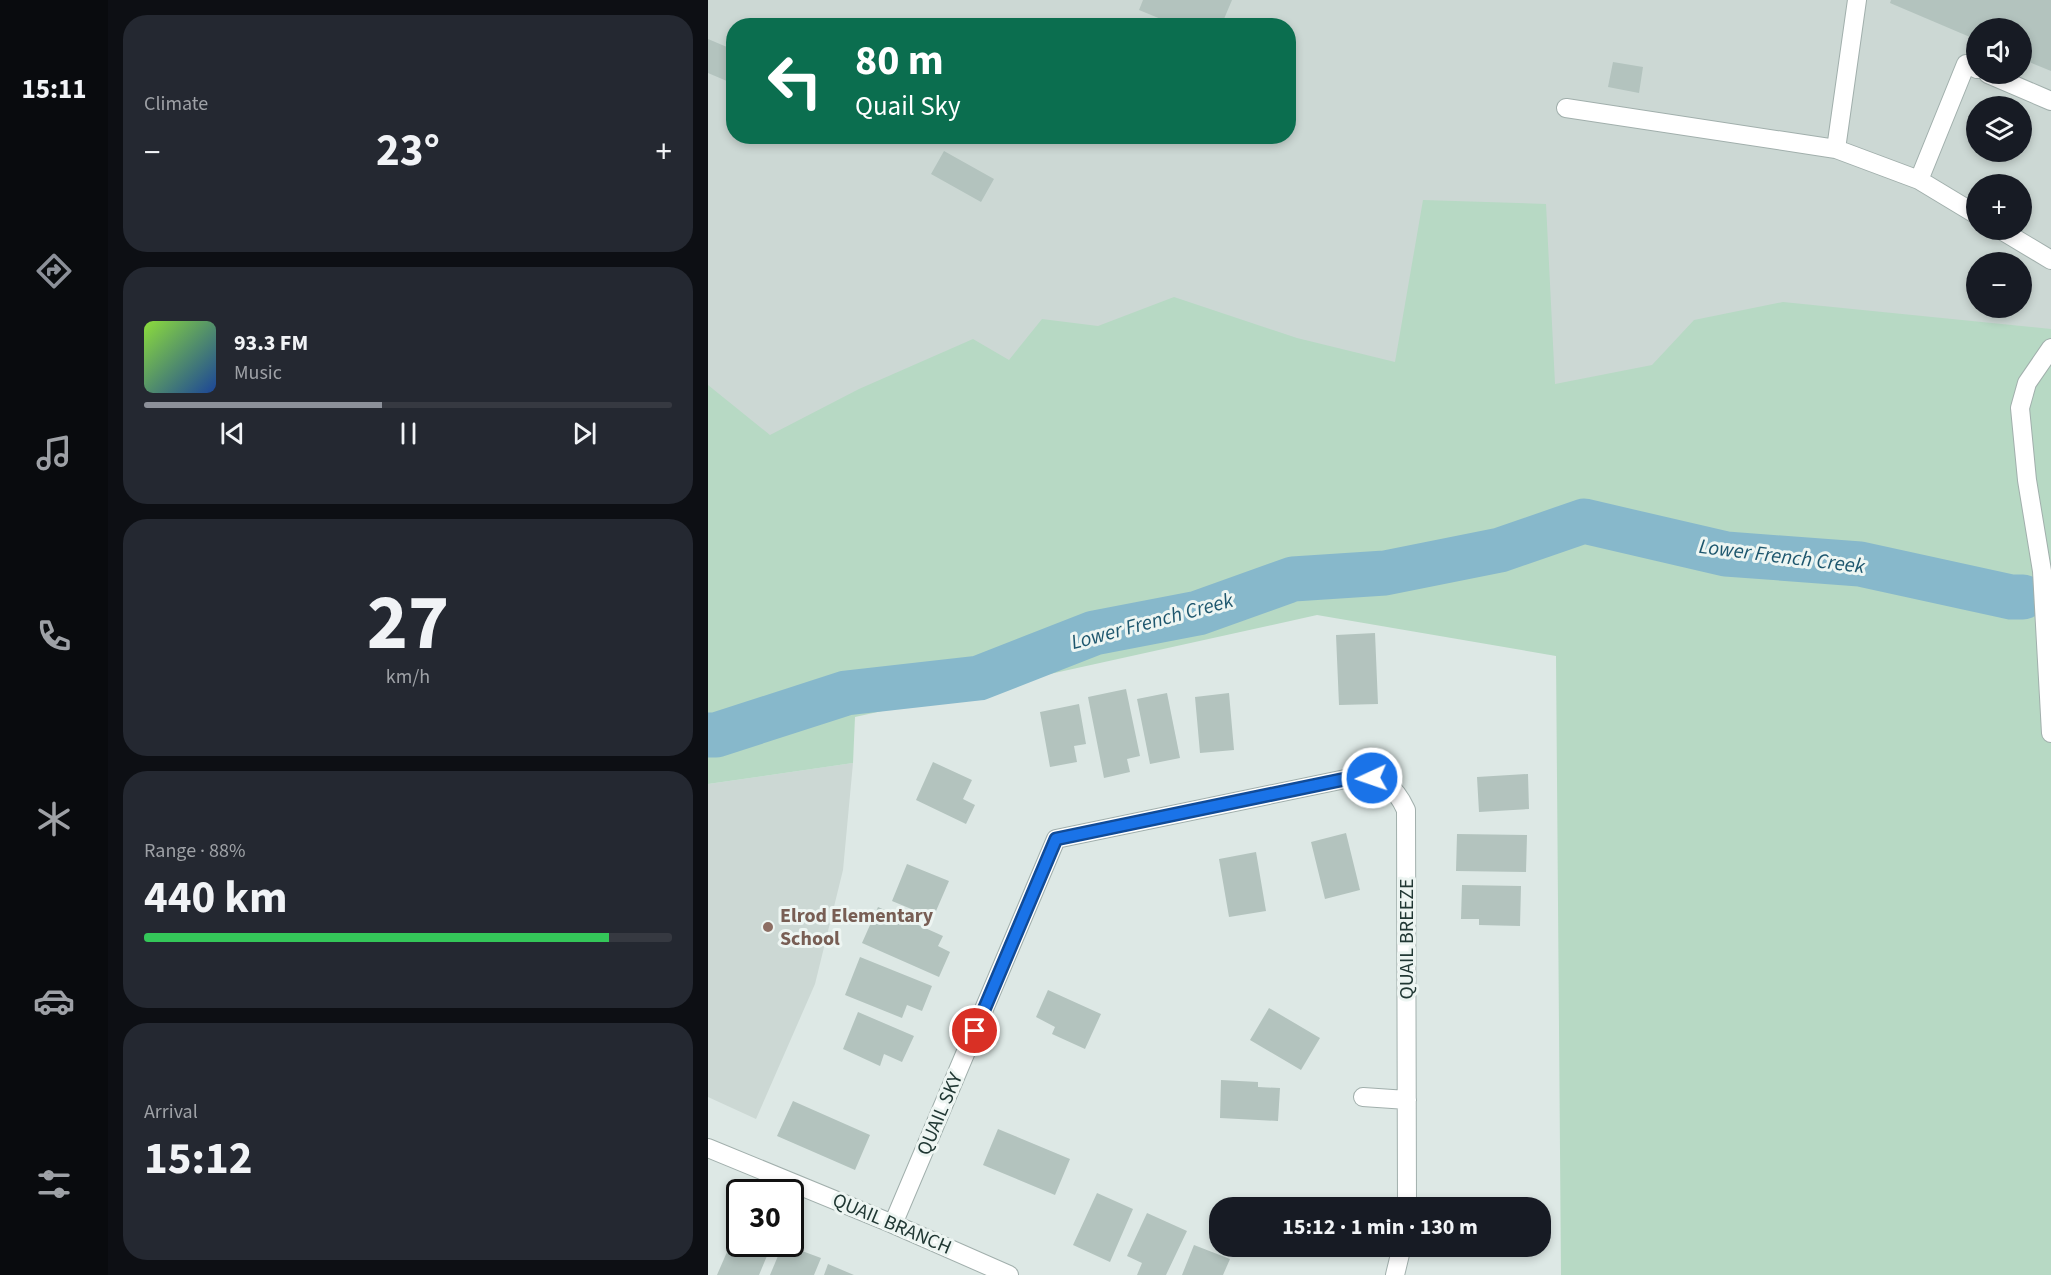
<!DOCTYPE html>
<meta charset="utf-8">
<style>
body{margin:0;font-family:"Source Sans 3",sans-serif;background:#242831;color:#f1f3f6;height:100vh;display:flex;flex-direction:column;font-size:22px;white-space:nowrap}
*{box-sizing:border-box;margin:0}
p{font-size:20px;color:#9ea1a6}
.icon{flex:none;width:33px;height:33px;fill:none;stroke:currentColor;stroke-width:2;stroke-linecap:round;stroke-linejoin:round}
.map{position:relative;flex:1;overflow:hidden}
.details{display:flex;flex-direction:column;gap:15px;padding:15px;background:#0d0f14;width:600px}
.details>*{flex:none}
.banner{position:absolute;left:18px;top:18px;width:570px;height:126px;border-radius:24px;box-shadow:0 3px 9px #0003;background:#0b6e4f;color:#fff;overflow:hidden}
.buttons{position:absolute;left:1258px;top:18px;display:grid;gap:12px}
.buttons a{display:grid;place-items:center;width:66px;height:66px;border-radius:50%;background:#171b24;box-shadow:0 3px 9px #0003;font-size:30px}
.speed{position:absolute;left:18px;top:1179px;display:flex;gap:12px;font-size:30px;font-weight:700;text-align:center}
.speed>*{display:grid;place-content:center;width:78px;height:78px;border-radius:50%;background:#171b24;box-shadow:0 3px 9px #0003;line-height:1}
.speed .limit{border:3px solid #111;border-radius:9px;background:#fff;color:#111}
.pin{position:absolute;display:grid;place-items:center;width:51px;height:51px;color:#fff;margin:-26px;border:3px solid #fff;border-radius:50%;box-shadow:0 2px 6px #0007}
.me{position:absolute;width:66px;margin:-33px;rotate:267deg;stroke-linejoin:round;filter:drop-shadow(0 0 4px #0008)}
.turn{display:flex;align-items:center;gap:21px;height:126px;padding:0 30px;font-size:27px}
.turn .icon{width:78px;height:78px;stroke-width:2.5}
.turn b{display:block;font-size:42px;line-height:51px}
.big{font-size:45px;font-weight:700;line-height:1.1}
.details .widget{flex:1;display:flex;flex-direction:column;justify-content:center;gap:9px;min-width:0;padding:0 21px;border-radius:24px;background:#242831}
.details .dial{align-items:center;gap:0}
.dial b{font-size:78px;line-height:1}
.song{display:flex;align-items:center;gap:18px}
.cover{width:72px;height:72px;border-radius:9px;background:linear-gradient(135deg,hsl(90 70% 55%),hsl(220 70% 35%))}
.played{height:6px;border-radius:3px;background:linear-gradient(90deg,#8c9099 45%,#363941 45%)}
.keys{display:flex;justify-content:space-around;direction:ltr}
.heat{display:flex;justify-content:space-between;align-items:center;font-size:33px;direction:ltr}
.charge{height:9px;border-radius:4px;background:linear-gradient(90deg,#34c759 88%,#363941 0)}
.trip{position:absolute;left:501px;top:1197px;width:342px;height:60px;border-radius:24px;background:#171b24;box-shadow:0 3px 9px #0003;font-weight:700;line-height:60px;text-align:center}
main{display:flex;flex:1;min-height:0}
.menu{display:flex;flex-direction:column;width:108px;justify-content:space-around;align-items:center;background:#090b0e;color:#9ea1a6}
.menu .icon{width:42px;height:42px}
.menu .active{color:#8c9099}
.menu b{font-size:27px;color:#f1f3f6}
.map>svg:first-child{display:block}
.built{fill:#ccd8d4;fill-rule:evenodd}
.green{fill:#b7d9c4}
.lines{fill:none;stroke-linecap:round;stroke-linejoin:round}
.river{stroke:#87b8cb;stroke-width:45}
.building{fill:#b3c3be}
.minor-casing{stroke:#a1afac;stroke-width:20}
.minor{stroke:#fff;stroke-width:18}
.route-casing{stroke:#114b97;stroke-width:15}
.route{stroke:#1a73e8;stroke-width:10}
.education-dot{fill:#8d6e63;stroke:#edf5f2;stroke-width:2}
.labels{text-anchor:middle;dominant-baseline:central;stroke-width:6;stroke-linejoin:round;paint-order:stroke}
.education-label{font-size:20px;font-weight:bold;fill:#785e54;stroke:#edf5f2;text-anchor:start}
.street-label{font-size:20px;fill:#203733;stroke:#edf5f2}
.water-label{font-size:21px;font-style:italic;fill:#1e576e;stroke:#edf5f2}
</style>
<main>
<nav class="menu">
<b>15:11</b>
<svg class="icon active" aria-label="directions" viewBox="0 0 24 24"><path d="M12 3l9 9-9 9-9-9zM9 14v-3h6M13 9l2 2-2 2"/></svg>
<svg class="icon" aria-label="music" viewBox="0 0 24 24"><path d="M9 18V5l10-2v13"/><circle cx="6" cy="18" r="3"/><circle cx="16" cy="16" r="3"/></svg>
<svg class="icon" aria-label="phone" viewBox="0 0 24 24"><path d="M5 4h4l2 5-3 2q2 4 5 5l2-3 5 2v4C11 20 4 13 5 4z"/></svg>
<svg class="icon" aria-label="climate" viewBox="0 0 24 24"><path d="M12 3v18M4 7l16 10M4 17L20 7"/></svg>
<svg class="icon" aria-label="car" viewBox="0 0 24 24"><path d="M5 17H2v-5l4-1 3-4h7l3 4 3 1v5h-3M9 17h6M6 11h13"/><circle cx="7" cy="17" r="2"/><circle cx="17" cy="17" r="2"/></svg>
<svg class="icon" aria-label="filters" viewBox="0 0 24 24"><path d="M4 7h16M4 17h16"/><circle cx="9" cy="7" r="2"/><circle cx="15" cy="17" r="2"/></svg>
</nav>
<section class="details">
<div class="widget"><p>Climate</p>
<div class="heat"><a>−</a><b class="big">23°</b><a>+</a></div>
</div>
<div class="widget">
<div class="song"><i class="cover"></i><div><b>93.3 FM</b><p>Music</p></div></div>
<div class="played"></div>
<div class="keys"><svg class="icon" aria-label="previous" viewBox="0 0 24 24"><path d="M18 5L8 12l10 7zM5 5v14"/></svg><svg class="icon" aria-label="pause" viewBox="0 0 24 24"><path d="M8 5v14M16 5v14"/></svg><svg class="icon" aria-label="next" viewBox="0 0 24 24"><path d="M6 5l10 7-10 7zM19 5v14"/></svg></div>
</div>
<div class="widget dial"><b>27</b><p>km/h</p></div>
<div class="widget"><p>Range · 88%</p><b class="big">440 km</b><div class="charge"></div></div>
<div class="widget"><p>Arrival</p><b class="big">15:12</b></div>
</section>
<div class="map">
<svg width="1343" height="1275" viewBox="0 0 1343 1275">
<rect width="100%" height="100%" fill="#dde8e5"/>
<path class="built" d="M0,0h1343v510l-1343,47zM26,26h554v110h-554zM1269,28h45v46h-45zM1269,106h45v46h-45zM1269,184h45v46h-45zM1269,262h45v46h-45z
M145,763l-10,107 -28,114 -59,135 -48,-22v-313z"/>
<path class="green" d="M715,200l123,4 9,180 97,-19 42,-45 89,-18 268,27v946h-490l-5,-619 -239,-41 -462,102 -2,46 -145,21v-399l62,50 89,-46 114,-50 36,21 33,-41 56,7 76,-29 123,41 98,24z"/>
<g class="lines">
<path class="river" d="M0,735h8l130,-42 133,-15 115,-45 104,-20 95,-34 92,-6 115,-23 84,-29 142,33 134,10 151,33h12"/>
</g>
<path class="building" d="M435,0h89l-11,26h-43l-39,-16z
M1183,0h160v71l-29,-12v-31h-45v12l-87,-37z
M0,39l26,11v34l-26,-11z
M905,62l30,5 -4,26 -31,-6z
M236,151l50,28 -13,23 -50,-28z
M667,633l3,71 -39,1 -3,-70z
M418,689l14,67 -13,3 3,13 -26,6 -16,-81z
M459,693l13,65 -30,6 -13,-65z
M521,693l5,57 -34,3 -5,-56z
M371,704l7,40 -12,2 3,16 -27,5 -10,-55z
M225,762l39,18 -9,19 12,6 -9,19 -50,-24z
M820,774l1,35 -50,3 -2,-35z
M638,833l14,57 -35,9 -14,-57z
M749,834l70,1 -1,37 -70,-1z
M548,852l10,59 -37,6 -10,-58z
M199,864l42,17 -16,37 -41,-17z
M754,885l59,1 -1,40 -41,-1v-6h-18z
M170,907l65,29 -5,10 12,6 -11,25 -77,-34z
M152,957l72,29 -10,25 -15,-6 -5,13 -57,-23z
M340,990l53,24 -16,35 -33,-15 3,-7 -19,-10z
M561,1008l51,30 -19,32 -51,-30z
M150,1012l56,24 -12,26 -18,-8 -4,12 -37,-17z
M513,1080l37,2v5l22,1 -2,33 -58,-3z
M85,1101l77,34 -15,35 -78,-34z
M290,1129l72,30 -15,36 -72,-30z
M389,1193l36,16 -23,53 -37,-17z
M439,1213l40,18 -21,44h-29l5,-12 -15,-7z
M32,1244h32l-13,31h-42l13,-30 8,3z
M75,1244l38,14 -7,17h-44z
M486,1245l36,14 -7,16h-41z
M120,1264l26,11h-30z"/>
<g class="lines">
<g class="minor-casing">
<path id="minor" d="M1280,74l63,27
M858,108l270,41 83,31 58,35
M1128,149l21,-149
M1211,180l47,-116 11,5
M1293,230l50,30
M1343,348l-24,35 -7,25 7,72 15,91 9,162
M655,1097l44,3
M0,1148l185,76 116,51
M185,1224l163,-385 299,-62c28,2 39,7 51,33l1,398
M687,1275l7,-29"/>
</g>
<use href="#minor" class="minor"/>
</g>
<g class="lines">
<g class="route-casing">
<path id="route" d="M267,1031l81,-192 299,-62 17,1"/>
</g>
<use href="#route" class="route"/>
</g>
<circle class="education-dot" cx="60" cy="927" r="6"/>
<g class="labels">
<g class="education-label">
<text x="72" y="916">Elrod Elementary<tspan x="72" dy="23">School</tspan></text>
</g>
<g class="street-label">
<text transform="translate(699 939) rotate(-90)">QUAIL BREEZE</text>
<text transform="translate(232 1114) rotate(-67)">QUAIL SKY</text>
<text transform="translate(184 1224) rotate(23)">QUAIL BRANCH</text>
</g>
<g class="water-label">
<text transform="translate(1074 556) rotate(7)">Lower French Creek</text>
<text transform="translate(444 621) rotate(-15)">Lower French Creek</text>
</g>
</g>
</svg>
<div class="buttons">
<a><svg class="icon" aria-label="sound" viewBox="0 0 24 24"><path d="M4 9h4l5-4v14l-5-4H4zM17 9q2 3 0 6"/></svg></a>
<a><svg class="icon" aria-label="layers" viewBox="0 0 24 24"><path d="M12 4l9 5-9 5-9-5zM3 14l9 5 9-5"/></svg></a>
<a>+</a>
<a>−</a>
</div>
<div class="speed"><div class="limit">30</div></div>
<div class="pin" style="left:267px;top:1031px;background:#d93025"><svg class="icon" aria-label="arrive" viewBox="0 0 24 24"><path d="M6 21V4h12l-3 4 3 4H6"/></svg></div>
<svg class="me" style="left:664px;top:778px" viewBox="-20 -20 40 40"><circle r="17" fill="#1a73e8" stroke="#fff" stroke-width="3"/><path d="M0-11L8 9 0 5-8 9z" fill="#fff"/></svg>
<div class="trip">15:12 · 1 min · 130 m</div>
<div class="banner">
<div class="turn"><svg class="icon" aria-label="left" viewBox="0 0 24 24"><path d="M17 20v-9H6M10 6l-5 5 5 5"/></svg><div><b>80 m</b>Quail Sky</div></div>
</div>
</div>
</main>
